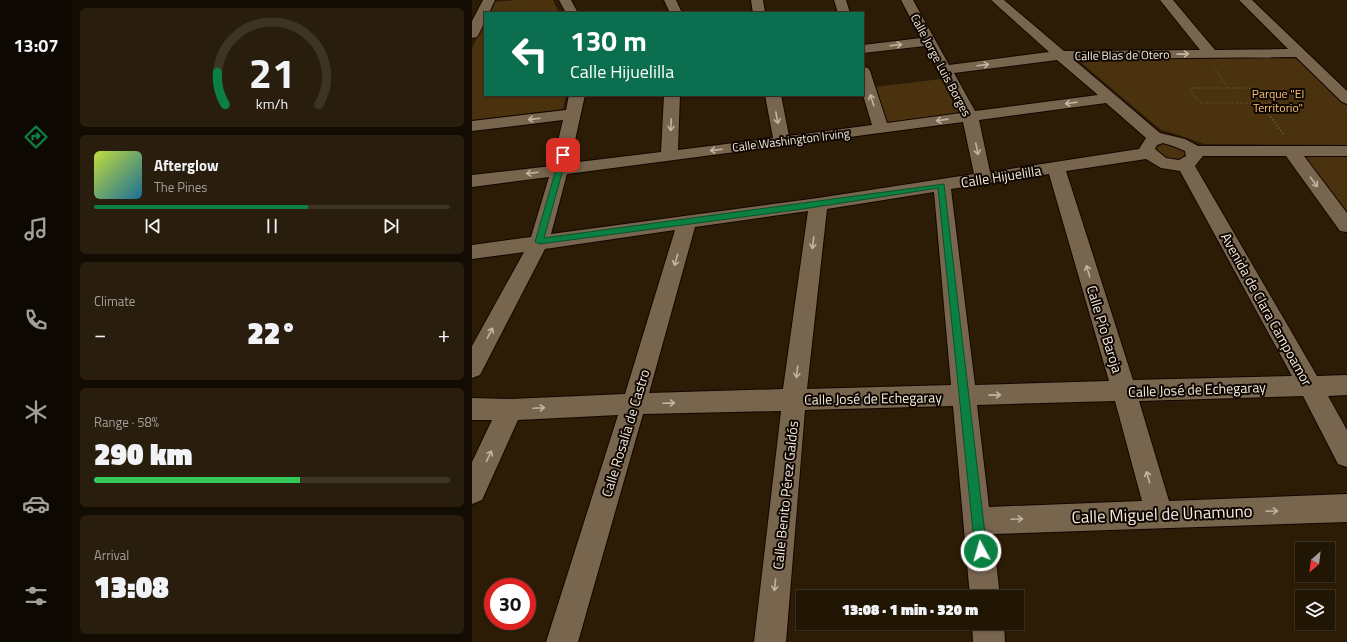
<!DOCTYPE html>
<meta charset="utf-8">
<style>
body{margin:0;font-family:"Titillium Web",sans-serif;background:#291e0e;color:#f1f3f6;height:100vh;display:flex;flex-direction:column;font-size:15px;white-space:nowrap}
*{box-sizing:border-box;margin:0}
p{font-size:13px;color:#a29f9a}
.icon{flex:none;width:22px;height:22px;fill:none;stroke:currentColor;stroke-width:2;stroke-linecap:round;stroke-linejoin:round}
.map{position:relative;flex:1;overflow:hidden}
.sheet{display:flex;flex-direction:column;gap:8px;padding:8px;background:#120c02;width:400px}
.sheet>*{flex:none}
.hud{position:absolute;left:12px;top:12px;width:380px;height:84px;border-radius:0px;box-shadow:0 1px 3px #0004,0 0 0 1px #3e3426;background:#0b6e4f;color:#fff;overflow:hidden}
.needle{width:26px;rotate:208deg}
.buttons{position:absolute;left:823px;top:542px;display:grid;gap:8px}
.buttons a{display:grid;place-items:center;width:40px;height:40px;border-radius:0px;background:#211504;box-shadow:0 1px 3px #0004,0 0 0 1px #3e3426;font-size:20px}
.speed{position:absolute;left:12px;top:578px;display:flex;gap:8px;font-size:20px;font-weight:700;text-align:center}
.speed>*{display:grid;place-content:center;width:52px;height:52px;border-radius:50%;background:#211504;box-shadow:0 1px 3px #0004,0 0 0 1px #3e3426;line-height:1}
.speed .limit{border:6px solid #d22;background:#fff;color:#111}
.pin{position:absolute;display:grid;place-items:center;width:34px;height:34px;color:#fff;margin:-17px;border-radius:8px;box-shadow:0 2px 6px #0006}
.me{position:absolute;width:44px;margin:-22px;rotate:354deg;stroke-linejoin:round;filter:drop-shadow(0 0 3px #0008)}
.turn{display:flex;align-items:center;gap:14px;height:84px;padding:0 20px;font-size:18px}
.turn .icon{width:52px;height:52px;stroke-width:2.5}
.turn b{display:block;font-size:28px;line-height:34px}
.big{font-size:30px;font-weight:800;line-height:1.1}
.sheet .card{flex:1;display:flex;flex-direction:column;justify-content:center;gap:6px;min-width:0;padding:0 14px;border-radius:6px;background:#291e0e}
.sheet .dial{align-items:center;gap:0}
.dial svg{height:104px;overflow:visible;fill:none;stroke:#3e3426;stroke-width:7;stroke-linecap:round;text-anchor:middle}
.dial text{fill:#f1f3f6;stroke:none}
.song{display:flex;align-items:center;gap:12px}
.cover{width:48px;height:48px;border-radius:6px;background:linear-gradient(135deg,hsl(70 70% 55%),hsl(200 70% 35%))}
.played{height:4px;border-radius:2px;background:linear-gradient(90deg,#0b8043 60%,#3e3426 60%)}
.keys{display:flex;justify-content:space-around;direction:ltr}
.heat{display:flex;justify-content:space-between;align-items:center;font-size:22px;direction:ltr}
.charge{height:6px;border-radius:3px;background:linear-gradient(90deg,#34c759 58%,#3e3426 0)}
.trip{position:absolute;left:324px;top:590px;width:228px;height:40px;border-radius:0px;background:#211504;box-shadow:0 1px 3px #0004,0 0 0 1px #3e3426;font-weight:800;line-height:40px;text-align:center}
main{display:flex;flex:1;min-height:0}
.dock{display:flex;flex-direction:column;width:72px;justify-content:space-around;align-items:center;background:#0d0802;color:#a29f9a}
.dock .icon{width:28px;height:28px}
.dock .current{color:#0b8043}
.dock b{font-size:18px;color:#f1f3f6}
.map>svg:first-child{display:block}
.green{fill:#4a320f}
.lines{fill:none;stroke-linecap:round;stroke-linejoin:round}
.street-casing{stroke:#130600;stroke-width:2}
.path-far1{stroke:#6e604d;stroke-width:1.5;stroke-dasharray:0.5 2;stroke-linecap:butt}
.path{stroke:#6e604d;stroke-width:2;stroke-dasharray:1 2.5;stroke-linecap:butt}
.street{fill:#78654e;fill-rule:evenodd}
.oneway{stroke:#c2b4a3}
.route{fill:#0b8043;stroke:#07532c}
.labels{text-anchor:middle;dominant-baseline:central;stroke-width:4;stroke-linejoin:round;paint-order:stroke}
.far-street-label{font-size:12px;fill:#f4e9dc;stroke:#0f0802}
.far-park-label{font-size:12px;fill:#fac176;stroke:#0f0802}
.street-label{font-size:14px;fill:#f4e9dc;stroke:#0f0802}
.near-street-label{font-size:17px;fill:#f4e9dc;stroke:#0f0802}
</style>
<main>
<nav class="dock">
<b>13:07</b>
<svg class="icon current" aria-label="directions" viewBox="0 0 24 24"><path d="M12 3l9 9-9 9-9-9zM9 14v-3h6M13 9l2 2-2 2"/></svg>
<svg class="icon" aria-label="music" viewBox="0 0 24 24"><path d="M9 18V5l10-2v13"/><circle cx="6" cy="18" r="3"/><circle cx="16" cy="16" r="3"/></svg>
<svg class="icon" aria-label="phone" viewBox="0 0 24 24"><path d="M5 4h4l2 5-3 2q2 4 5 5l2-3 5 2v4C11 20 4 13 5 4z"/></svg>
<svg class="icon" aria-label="climate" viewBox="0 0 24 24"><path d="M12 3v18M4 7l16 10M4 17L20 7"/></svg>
<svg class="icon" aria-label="car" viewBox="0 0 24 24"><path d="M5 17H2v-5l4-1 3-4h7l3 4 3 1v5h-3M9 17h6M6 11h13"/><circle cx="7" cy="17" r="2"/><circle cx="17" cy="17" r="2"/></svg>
<svg class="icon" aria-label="filters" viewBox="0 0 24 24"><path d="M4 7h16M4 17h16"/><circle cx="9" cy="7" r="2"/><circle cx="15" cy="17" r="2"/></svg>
</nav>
<section class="sheet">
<div class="card dial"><svg viewBox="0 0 100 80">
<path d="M14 69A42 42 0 1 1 86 69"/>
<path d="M14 69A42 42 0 0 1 8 44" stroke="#0b8043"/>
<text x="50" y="56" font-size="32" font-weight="700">21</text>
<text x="50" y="72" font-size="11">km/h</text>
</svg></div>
<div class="card">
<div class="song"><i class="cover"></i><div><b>Afterglow</b><p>The Pines</p></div></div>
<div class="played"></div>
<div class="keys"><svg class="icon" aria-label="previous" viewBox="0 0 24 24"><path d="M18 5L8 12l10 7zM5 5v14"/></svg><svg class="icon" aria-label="pause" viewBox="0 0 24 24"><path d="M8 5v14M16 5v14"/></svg><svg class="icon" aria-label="next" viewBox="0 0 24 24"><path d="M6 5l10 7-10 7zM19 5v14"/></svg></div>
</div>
<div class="card"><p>Climate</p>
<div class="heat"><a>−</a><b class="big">22°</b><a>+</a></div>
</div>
<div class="card"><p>Range · 58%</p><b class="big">290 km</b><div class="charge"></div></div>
<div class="card"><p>Arrival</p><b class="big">13:08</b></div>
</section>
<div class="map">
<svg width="875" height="642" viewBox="0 0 875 642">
<rect width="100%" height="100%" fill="#2c1c06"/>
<path class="green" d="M44,0h37l6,13h-70l5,-11z
M13,21v74h81l-3,14 -91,11v-72z
M817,56l10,2 48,48v39l-143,-1 -28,-10 -15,-4 -83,-70 3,-3z
M469,79l19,35 -73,10 -13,-37z
M695,143l16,6 2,5c-7,10 -20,4 -28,-2v-5l5,-4z
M830,156h45v59z"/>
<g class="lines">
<g class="street-casing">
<path id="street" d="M11,0h12l-6,13h-4c0,9 -3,16 -8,24l-5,1v-17z
M87,0h12l7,13h-12z
M192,0h12l6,13h-12z
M279,0h12l2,13h-12z
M362,0h12l4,13h-12z
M429,0h12l36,65 100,-13 -58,-52h13l60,51 136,-1 -40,-50h13l42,50 73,-1 -49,-49h13l95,91v13l-5,-2 -46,-45 -223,2 87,74 25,6 13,7h149v10h-43l43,57v19l-7,-1 -54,-75h-83l-8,10 122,210 30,-1v20l-19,1 19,34v37l-9,-3 -35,-68 -164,5 30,100 178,-7v28l-354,12 7,63h-30l-17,-191 -148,4 -19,232h-32l27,-231 -138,3 -65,228h-32l72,-227 -100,5 -36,80 -10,4v-42l20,-42h-20v-22l38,1 115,-5 50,-164 -130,19 -65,126 -8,3v-32l52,-94 -52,7v-14l59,-8 18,-60 -77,10v-12l80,-9 11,-46 -91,11v-10l94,-11 3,-15h16l-15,68 91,-11 3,-57h16l-2,55 95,-12 -8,-43h16l8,41 83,-11 -9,-30v-28l5,1 2,3 17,52 74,-10 -36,-67 -62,7v-8l58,-7zM585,60l41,35 -123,16 -21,-38zM634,103l40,35 -7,11 -149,23 -11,-52zM491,122l11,52 -156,24 -267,36 16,-60zM691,143l10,3 12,5 1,5 -7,4 -13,-2 -11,-9 2,-4zM674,159l15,9 19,3 112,205 -159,4 -67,-209zM577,174l60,207 -134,4 -24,-196zM462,192l17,193 -144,4 20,-180zM336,211l-25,178 -134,4 46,-166zM643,401l27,100 -153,6 -12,-102z
M500,623h32l1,19h-32z"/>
</g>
<path class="path-far1" d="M743,69l13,19
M720,88h61l9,3 12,9 -4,3h-67l-4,-1 -9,-11z
M789,103l4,6"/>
<path class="path" d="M792,108l20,27"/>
<use href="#street" class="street"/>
</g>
<defs><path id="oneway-shaft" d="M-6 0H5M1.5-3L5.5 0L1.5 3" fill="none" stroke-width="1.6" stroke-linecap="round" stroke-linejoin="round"/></defs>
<g class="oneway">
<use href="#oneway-shaft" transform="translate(424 45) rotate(-7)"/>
<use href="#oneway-shaft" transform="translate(711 54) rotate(-1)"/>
<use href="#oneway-shaft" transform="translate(511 65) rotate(-7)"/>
<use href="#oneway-shaft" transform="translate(400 100) rotate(-108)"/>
<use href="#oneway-shaft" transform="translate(599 103) rotate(172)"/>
<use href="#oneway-shaft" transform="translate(305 118) rotate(79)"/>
<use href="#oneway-shaft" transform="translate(62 119) rotate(173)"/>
<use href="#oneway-shaft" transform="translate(470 120) rotate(172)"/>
<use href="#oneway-shaft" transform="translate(199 125) rotate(93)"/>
<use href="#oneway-shaft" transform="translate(505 149) rotate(78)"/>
<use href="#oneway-shaft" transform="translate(244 150) rotate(173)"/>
<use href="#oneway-shaft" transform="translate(60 173) rotate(173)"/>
<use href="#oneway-shaft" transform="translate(842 182) rotate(53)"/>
<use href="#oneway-shaft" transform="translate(341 243) rotate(97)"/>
<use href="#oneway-shaft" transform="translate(204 260) rotate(106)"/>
<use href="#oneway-shaft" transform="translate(616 271) rotate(-107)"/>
<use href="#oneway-shaft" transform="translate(18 333) rotate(-62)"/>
<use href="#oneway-shaft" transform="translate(325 372) rotate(97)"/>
<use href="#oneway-shaft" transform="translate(523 395) rotate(-1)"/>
<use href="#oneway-shaft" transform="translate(197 403) rotate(-2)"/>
<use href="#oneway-shaft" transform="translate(67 408) rotate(-3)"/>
<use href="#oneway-shaft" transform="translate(17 456) rotate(-65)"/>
<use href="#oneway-shaft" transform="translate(676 477) rotate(-106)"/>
<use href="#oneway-shaft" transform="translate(800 511) rotate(-2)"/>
<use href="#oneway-shaft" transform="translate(545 519) rotate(-2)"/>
<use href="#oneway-shaft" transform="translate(303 585) rotate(96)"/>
</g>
<path class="route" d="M91,153l4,2 -23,83 400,-54 43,367 -2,5 -4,1 -5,-1 -1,-5 -37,-363 -135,21 -263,35 -5,-2 25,-87z"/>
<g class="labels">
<g class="far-street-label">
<text transform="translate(650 55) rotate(-1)">Calle Blas de Otero</text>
<text transform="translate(469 65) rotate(62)">Calle Jorge Luis Borges</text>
<text transform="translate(319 140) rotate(-7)">Calle Washington Irving</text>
</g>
<g class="far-park-label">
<text x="806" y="93">Parque "El<tspan x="806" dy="14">Territorio"</tspan></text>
</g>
<g class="street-label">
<text transform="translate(529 176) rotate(-9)">Calle Hijuelilla</text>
<text transform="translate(795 309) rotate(61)">Avenida de Clara Campoamor</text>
<text transform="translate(633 329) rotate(73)">Calle Pío Baroja</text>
<text transform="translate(725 389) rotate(-2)">Calle José de Echegaray</text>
<text transform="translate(401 398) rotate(-1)">Calle José de Echegaray</text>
<text transform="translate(153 433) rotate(-73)">Calle Rosalía de Castro</text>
<text transform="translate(313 495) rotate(-84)">Calle Benito Pérez Galdós</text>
</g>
<g class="near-street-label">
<text transform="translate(690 514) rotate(-2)">Calle Miguel de Unamuno</text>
</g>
</g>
</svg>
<div class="buttons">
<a><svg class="needle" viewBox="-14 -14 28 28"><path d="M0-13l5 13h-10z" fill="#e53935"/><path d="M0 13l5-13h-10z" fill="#a29f9a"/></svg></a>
<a><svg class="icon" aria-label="layers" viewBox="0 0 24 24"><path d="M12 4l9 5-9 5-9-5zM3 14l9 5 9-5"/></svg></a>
</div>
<div class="speed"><div class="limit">30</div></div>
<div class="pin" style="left:91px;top:155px;background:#d93025"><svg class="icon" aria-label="arrive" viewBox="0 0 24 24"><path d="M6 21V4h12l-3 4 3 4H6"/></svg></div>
<svg class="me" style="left:509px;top:551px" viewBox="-20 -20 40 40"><circle r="17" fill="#0b8043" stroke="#fff" stroke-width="3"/><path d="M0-11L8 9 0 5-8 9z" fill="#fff"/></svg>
<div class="trip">13:08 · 1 min · 320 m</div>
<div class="hud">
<div class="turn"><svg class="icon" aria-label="left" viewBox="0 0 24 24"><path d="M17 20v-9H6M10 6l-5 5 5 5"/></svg><div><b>130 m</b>Calle Hijuelilla</div></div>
</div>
</div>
</main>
